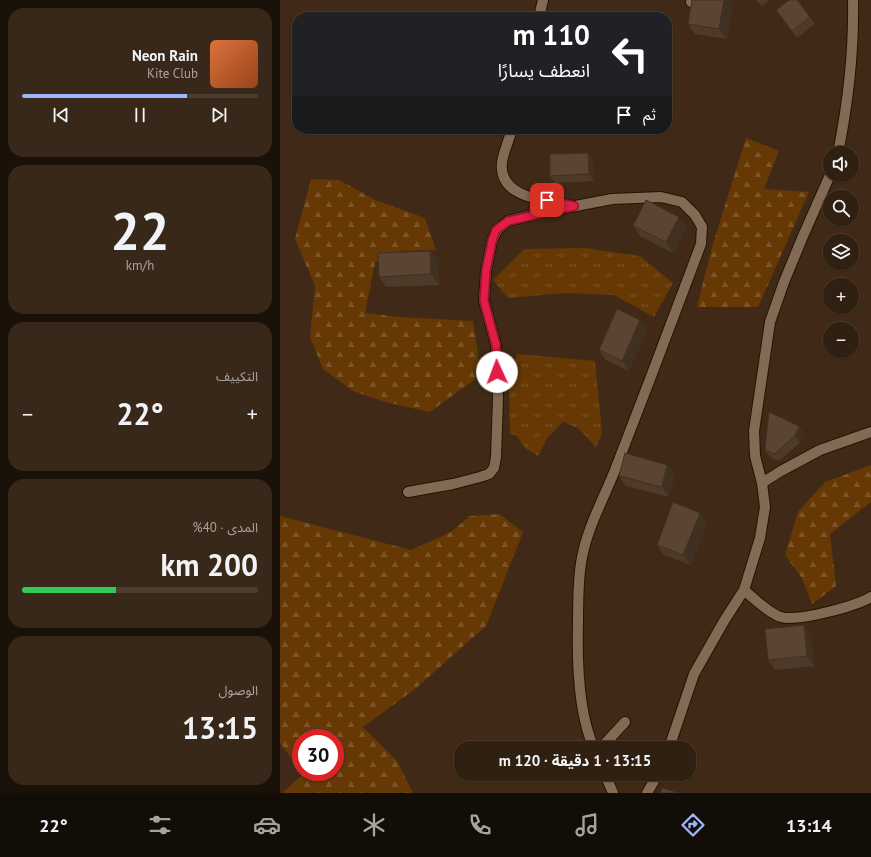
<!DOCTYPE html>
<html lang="ar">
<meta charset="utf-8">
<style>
body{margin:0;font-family:"PT Sans","Noto Sans Arabic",sans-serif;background:#38281a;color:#f1f3f6;direction:rtl;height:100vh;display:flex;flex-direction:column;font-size:15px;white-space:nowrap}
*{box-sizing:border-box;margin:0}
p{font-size:13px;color:#a8a39f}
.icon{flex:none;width:22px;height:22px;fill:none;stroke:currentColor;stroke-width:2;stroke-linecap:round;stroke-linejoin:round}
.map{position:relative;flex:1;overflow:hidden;direction:ltr}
.side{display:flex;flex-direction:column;gap:8px;padding:8px;background:#1a1209;width:280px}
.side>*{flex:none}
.guide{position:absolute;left:12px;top:12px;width:380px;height:122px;border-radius:16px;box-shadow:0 1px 3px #0004,0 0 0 1px #4b3e31;direction:rtl;background:#202124;color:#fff;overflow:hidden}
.fabs{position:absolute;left:543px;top:146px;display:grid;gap:8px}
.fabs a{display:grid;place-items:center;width:36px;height:36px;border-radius:50%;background:#302011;box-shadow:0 1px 3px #0004,0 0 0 1px #4b3e31;font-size:20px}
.speed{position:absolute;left:12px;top:729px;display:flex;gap:8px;font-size:20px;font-weight:700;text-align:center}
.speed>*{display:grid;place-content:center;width:52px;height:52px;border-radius:50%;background:#302011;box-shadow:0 1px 3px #0004,0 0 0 1px #4b3e31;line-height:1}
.speed .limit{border:6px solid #d22;background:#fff;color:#111}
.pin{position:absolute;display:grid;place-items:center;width:34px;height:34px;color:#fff;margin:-17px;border-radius:8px;box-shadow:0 2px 6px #0006}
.me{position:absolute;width:44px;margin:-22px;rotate:358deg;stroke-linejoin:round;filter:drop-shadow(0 0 3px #0008)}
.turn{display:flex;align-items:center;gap:14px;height:84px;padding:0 16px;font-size:18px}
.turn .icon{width:52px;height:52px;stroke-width:2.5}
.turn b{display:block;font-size:28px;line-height:34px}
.then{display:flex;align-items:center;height:38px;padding:0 16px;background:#0003;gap:8px;font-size:15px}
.big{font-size:30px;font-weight:700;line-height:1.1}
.side .tile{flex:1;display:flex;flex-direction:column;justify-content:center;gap:6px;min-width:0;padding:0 14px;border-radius:16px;background:#38281a}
.side .dial{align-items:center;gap:0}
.dial b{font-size:52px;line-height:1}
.song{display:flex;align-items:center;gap:12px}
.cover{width:48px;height:48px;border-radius:6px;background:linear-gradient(135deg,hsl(20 70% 55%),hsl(20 70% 35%))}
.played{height:4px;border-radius:2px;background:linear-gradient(90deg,#9eb4fd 70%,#4b3e31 70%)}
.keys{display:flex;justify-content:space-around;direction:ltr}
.heat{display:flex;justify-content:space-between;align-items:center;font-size:22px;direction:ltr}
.charge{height:6px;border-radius:3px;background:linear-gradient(90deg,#34c759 40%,#4b3e31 0)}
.trip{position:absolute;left:174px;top:741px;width:242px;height:40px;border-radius:16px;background:#302011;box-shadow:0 1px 3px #0004,0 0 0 1px #4b3e31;font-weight:700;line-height:40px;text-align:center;direction:rtl}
.tabs{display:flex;height:64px;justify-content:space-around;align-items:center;background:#130d07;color:#a8a39f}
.tabs .icon{width:28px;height:28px}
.tabs .on{color:#9eb4fd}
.tabs b{font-size:18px;color:#f1f3f6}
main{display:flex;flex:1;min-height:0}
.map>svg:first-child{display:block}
.grass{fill:url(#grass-tufts)}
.forest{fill:url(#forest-firs)}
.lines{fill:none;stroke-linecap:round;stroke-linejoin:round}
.street-casing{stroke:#261202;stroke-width:12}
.street{stroke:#836a55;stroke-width:10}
.wall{fill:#4e3a2a}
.shaded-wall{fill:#403022}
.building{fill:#5b4431;stroke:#403022}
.route-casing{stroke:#92132f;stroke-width:10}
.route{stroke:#e11d48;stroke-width:7}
</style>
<main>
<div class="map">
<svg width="591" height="793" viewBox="0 0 591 793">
<defs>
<pattern id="grass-tufts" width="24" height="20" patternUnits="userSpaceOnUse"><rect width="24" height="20" fill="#653804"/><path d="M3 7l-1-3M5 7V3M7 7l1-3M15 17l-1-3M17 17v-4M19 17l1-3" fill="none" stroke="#7b5427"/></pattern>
<pattern id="forest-firs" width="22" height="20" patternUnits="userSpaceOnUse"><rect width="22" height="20" fill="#653804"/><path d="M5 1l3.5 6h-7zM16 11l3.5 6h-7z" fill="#7b5427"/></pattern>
</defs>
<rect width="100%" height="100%" fill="#402a17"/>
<path class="grass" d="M306,248l54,8 33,27 -19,34 -40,-22 -49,-2 -57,5 -15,-18 31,-31z
M237,354l78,7 7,72 -6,14 -18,-19 -15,-6 -15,15 -10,19 -13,-8 -9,-13 -6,-1 -1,-60z"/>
<path class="forest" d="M466,138l33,13 -15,38 45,3 -51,115h-61l15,-60z
M31,179l28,1 36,20 50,18 11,32 -35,1 -26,12 -10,50 35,4 73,4 8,54 -51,37 -45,-10 -32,-11 -30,-22 -13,-32 5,-51 -20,-47z
M591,465v37l-41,32 6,52 -24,18 -10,-26 -17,-23 13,-43 27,-30z
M219,514l24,18 -37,94 -71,63 -52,38 34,34 16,32h-131l21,-19 -1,-2h33v-34h-34v33l-21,-28v-227l131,34 40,-18 19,-16z"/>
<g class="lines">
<g class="street-casing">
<path id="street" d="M411,2l1,-2
M259,17l4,-17
M232,129c-3,11 -8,22 -10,33 -4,36 42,38 67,43
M558,153c10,-50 16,-102 15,-153
M482,483l19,-12 39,-21 51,-18
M128,492l45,-8 27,-7 9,-3 5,-6 2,-11 2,-59 -2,-53 -12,-44 2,-30 6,-30 5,-11 11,-9 36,-9 68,-13 49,-2 21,5 13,13 7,12 -1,17c-28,75 -57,151 -86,226 -12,30 -29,60 -34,93 -3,20 -3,40 -3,60 -1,38 0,90 16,125
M464,590c9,8 26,24 37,27 16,5 76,-11 90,-20
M321,748l24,-26
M389,748l25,-74 30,-53 20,-31 16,-52 5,-31 -3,-24 -7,-27 -1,-25 16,-109 14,-40 19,-46 27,-61
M325,774l8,19
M367,793l11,-19"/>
</g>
<use href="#street" class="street"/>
</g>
<path class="wall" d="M412,0h37l3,6 -5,33 -32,-5 -7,-10z
M476,0h13l-7,6z
M496,10l34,7 5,7 -18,14z
M308,153l5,7 1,21 -39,2 -5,-7z
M399,217l7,10 -13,26 -33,-17 -7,-10z
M150,251l8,10 1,24 -53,2 -7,-10z
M367,331l-18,40 -23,-11 -7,-10z
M519,426l5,7 -4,10 -21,18 -9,-4 -5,-7z
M387,465l8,10 -6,22 -43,-11 -7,-10z
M427,523l-16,42 -27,-10 -7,-10z
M524,625l7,10 3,31 -39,4 -7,-10z"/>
<path class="shaded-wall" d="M444,0h5l3,6 -5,33 -8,-10z
M308,153l5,7 1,21 -5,-7z
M399,217l7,10 -13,26 -7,-11z
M150,251l8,10 1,24 -8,-11z
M360,320l7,11 -18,40 -7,-10z
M519,426l5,7 -4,10 -5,-7z
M387,465l8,10 -6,22 -7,-10z
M420,513l7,10 -16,42 -8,-10z
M524,625l7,10 3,31 -7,-10z"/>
<path class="building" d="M412,0h32l-5,29 -31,-5z
M509,0h8l13,17 -18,14 -16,-21z
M308,153l1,21 -39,2v-22z
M366,200l33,17 -13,25 -33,-16z
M150,251l1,23 -52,3 -1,-24z
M337,309l23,11 -18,41 -23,-11z
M489,412l30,14 -4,10 -21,18 -9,-4z
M345,453l42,12 -5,22 -43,-11z
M393,502l27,11 -17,42 -26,-10z
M524,625l3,31 -39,4 -3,-31z
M382,788l18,5h-20z"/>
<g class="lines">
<g class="route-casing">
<path id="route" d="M217,372l-1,-27 -12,-44 2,-30 6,-30 4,-11 12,-9 66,-15 -27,-6"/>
</g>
<use href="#route" class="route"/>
</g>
</svg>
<div class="fabs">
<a><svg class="icon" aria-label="sound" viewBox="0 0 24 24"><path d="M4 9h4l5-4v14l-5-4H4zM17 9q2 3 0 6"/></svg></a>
<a><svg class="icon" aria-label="search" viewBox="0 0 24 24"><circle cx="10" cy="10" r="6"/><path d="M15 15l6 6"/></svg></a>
<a><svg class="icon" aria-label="layers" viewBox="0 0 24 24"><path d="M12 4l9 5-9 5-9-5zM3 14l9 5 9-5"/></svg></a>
<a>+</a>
<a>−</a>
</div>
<div class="speed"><div class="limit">30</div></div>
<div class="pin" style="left:267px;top:200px;background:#d93025"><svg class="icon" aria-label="arrive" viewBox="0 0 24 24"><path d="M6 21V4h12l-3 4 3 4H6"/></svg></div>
<svg class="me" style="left:217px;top:372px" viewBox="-20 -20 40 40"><circle r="19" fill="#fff"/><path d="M0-13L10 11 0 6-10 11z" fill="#e11d48"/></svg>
<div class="trip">13:15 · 1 دقيقة · 120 m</div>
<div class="guide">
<div class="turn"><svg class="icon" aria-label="left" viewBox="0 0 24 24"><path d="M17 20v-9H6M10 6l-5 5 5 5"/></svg><div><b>110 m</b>انعطف يسارًا</div></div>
<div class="then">ثم<svg class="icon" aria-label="arrive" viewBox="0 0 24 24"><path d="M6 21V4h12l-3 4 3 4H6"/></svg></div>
</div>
</div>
<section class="side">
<div class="tile">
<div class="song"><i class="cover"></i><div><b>Neon Rain</b><p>Kite Club</p></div></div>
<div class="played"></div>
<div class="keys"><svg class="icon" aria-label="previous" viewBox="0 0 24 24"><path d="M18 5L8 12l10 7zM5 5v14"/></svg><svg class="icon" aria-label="pause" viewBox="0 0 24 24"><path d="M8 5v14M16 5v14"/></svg><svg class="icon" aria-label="next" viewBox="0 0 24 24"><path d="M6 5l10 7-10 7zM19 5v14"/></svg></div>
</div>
<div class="tile dial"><b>22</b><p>km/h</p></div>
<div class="tile"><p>التكييف</p>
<div class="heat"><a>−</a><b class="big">22°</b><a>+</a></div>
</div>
<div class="tile"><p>المدى · 40%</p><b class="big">200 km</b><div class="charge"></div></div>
<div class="tile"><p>الوصول</p><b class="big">13:15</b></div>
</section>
</main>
<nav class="tabs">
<b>13:14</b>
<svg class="icon on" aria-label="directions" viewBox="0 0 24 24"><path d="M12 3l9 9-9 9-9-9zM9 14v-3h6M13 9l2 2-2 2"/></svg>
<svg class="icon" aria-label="music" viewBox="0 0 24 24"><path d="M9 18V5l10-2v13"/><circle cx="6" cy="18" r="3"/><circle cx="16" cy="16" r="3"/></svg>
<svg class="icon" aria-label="phone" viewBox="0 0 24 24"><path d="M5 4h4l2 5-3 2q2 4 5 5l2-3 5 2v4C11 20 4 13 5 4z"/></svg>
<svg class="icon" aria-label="climate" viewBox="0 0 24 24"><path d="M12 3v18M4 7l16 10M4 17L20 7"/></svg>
<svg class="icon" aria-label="car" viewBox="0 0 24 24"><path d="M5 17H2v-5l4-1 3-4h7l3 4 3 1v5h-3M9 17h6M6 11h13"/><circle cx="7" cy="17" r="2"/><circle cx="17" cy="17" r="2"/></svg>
<svg class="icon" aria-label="filters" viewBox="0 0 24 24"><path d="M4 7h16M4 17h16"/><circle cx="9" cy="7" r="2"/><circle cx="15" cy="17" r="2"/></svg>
<b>22°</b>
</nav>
